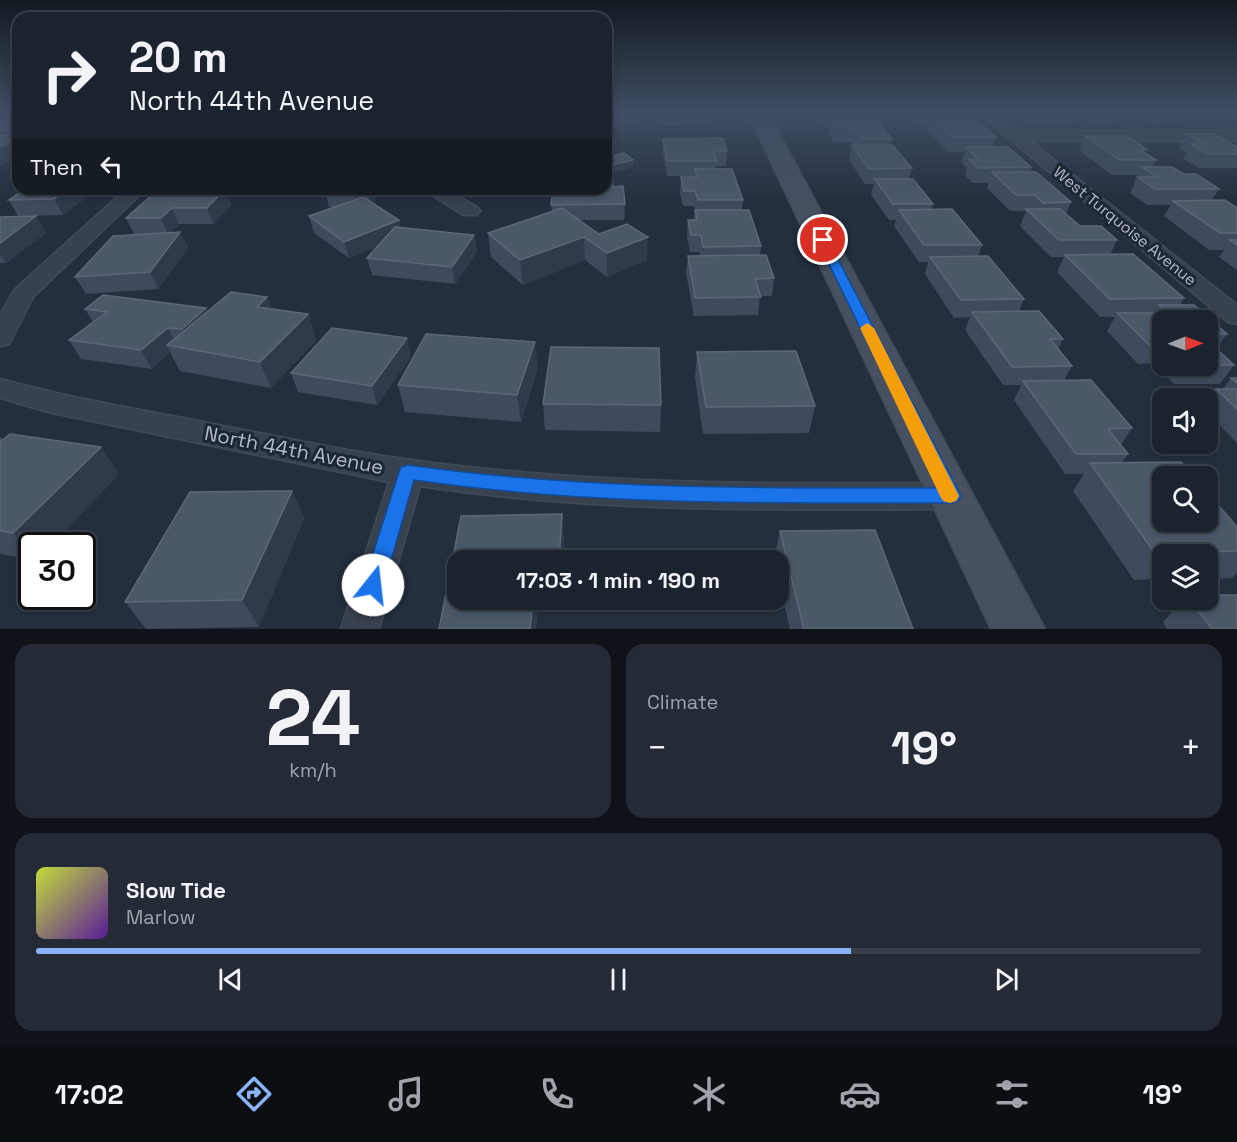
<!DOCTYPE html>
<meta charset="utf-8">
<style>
body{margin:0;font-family:"Space Grotesk",sans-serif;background:#242b36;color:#f1f3f6;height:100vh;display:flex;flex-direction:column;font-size:22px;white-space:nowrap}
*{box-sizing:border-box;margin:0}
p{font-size:20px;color:#a0a4aa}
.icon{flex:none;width:33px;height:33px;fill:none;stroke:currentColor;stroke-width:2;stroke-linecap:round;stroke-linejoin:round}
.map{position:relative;height:629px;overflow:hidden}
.details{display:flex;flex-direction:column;gap:15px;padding:15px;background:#0f1319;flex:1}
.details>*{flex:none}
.top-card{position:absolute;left:12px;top:12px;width:600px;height:183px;border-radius:18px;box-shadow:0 3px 9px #0003,0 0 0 2px #39404a;background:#1b232e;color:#f1f3f6;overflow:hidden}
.needle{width:39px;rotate:89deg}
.tools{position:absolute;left:1152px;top:310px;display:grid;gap:12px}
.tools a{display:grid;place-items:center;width:66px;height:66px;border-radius:12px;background:#1b232e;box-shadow:0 3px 9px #0003,0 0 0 2px #39404a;font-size:30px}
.speed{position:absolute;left:18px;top:532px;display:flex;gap:12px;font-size:30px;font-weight:700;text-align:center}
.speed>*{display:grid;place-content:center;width:78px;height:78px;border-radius:50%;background:#1b232e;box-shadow:0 3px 9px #0003,0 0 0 2px #39404a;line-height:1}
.speed .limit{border:3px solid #111;border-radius:9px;background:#fff;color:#111}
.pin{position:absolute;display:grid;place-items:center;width:51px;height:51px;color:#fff;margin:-26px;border:3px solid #fff;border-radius:50%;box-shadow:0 2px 6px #0007}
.me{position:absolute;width:66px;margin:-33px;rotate:16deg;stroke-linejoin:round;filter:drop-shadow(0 0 4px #0008)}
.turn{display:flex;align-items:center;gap:21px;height:126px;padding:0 18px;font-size:27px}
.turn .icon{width:78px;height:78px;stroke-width:2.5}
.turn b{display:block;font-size:42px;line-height:51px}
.then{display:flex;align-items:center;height:57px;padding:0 18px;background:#0003;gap:12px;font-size:22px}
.big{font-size:45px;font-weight:700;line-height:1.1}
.details .card{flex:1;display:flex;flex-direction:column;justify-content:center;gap:9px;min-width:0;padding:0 21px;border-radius:18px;background:#242b36}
.details .dial{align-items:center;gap:0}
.dial b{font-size:78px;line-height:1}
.song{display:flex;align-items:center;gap:18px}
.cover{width:72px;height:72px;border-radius:9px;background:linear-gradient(135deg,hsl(70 70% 55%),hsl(270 70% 35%))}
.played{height:6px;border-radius:3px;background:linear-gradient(90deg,#8ab4f8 70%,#39404a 70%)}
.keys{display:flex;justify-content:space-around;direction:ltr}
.heat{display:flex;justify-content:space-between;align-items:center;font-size:33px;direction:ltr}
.details .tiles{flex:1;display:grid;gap:15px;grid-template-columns:1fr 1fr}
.card:last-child{grid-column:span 2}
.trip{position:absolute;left:447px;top:550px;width:342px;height:60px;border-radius:18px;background:#1b232e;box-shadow:0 3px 9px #0003,0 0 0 2px #39404a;font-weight:700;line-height:60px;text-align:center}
.menu{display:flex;height:96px;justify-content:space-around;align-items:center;background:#0b0e12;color:#a0a4aa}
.menu .icon{width:42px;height:42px}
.menu .active{color:#8ab4f8}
.menu b{font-size:27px;color:#f1f3f6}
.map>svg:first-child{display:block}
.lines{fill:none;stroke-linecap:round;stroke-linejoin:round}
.street-casing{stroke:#414a57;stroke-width:3}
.secondary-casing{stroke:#414a57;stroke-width:3}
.street{fill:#38414e;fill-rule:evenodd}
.secondary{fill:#465061;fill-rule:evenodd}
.wall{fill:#3f4b5c;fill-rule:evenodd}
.shaded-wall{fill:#2f3b4b}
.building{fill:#4b5868;stroke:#5c6777;stroke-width:1.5}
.route{fill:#1a73e8;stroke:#114b97;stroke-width:1.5}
.slow{fill:#f59e0b}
.labels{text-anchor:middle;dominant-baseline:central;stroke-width:6;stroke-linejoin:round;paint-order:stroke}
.street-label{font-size:16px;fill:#b4bcc9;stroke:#1d2633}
.near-street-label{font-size:20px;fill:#b4bcc9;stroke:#1d2633}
</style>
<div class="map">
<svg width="1237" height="629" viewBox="0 0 1237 629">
<rect width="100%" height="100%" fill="#242f3e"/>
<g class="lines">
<g class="street-casing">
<path id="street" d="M0,113h12l-12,6z
M979,113h16l23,18h219v10h-207l207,164v19l-9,-2z
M126,189h20l-113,108 -24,47 -9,2v-31l15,-26z
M423,189h22l32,18 3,4 -3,4h-14z
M0,379c65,18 131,29 198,42 87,17 173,36 261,45 164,19 328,18 492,17l11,4 5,9 -5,9 -11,4c-177,1 -356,4 -531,-23l-41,143h-38l48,-147 -341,-70 -48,-14z"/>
</g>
<g class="secondary-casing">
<path id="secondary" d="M748,113h20l277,516h-54z"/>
</g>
<use href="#street" class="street"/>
<use href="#secondary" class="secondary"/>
</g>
<path class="wall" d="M18,113v43l-18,11v-48z
M606,113h33v12l-33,-1z
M661,113h52l-1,12 -49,1z
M816,113h44l-2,7 34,19 -2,6 22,23 -3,11 24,25 -2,6 51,35 -4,11 46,43 -5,13 44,27 -5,10 14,17 -8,14 68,48 -11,17 7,9 -6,9 115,64v46l-5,5 -24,1v-24h-46v24l-28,1 -61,-89 11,-17h-19l-51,-74 7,-15h-18l-38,-55 5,-13 -16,1 -29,-44 3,-12h-9l-25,-36 2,-6h-7l-18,-25 3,-11h-9l-16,-24 3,-15h1l-3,-3h-16l-5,-8 1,-6h-4z
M908,113h60v4h4l24,20 -3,10h15l23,20 -1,5h6l35,30 -5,12 14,12h21l16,14 -7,15 23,-1 51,44 -4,7h14l33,29 -11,15 18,16 -14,19h-46l-21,-21 -15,1 -31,-33 8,-14h-15l-43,-45 7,-15h-13l-31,-31 6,-15h-16l-23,-23 2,-5h-16l-8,-8 2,-7 -6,-6 4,-10h-17l-21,-21 2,-4h-7zM1162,321h46v45h-46z
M1014,113h62l-3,8h-48z
M1079,113h52l-2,2h-14l-2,6h-22z
M1134,113h103v7h-30l-14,-7 -4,7 -41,1z
M1186,134l51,12v22h-38l-16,-9 4,-6 -8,-5z
M1085,136l62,13 -2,4 11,7 -3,7 31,7 35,15 -7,11 25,8v62l-18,-13 5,-7h-15l-45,-34 7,-11h-24l-17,-12 5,-10 -1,-1 4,-7h-26l-33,-25z
M663,139l64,12 -1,15h-10v3l27,31 -1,10 19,36 -1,9 14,23 -2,18h-12l-2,19 -64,1 -8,-43 2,-17h12l-1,-4h-9l-3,-15 1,-17h6l1,-10 -1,-4h-11l-3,-13 1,-16h13v-1h-27l-4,-23z
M606,157l27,10 -21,6 1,14 12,17 -1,16h-45l20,14 48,26 -40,17 -22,-17 -62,25 -32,-28 -3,-24 64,-22 -1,-6 55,-16 6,-16 -6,-5z
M97,189l-34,26 -45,1 -9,-16z
M381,189l-8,14 26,17 2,8 73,7 3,17 -22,32 -83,-9 -5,-17 11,-12 -29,12 -35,-25 -5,-17 27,-9h-7l-4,-16z
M227,195l4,10 -18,19h-34l-8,8h9l8,16 -30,41 -72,5 -11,-17 59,-43 -8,-16z
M36,216l10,17 -40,30h-6v-46z
M206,308l2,3 64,-2 36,5 8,26 -45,48 -91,-17 -10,-19 -18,17 -71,-10 -12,-19 24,-18 -8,-13z
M697,352l118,54 -6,27 -106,1 -8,-56z
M411,357l-34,48 -79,-13 -7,-19z
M538,368l-17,54 -116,-10 -7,-27z
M1231,378h6v65l-29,-30v-12l8,-12h7z
M543,404l118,1 -1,27 -115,-2z
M0,436l3,4 116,34 -68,72h-19v13l-32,-5z
M292,491l12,27 -45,109 -113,2 -21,-27z
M562,514l2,28 -1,19h-105v39h103v4h-23l-2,25h-97l22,-113z
M780,531l133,98h-123l-12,-50v-18h-4v-3z
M1183,600h25l29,29h-70l-4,-7z"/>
<path class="shaded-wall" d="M18,137v19l-18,11v-20z
M633,160v7l-21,6v-8z
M68,189h29l-34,26 -9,-16z
M220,189h13l-6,6 4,10 -18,19 -6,-16z
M368,189h13l-10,17 -4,-15z
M172,208l7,16 -11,10 -7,-16z
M36,216l10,17 -40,30 -6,-9v-11z
M399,220l4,16 -54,22 -5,-16z
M180,232l8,16 -30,41 -8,-17z
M474,235l3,17 -22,32 -3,-17z
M584,237l1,23 -62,25 -3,-25z
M648,237l-1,23 -40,17v-24z
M267,297l10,25 -20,-15z
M206,308l8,18 -23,22 -9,-19z
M308,314l8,26 -45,48 -11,-26z
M168,328l9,18 -10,-1 3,7 -18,17 -11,-19z
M407,338l4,19 -34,48 -5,-19z
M535,342l3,26 -17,54 -4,-27z
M101,447l18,27 -68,72h-19v8l-19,-21z
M292,491l12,27 -45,109 -17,-27z
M562,514l2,28 -1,19h-4z
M533,600h5v4l-2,25h-6z"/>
<path class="building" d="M13,113h5v17h-18v-11z
M827,113h27l1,1h-27z
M931,117h41l24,20h-43z
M831,120h45l16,19h-30l-9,-11h-16z
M1186,134h28l21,12h2v8h-30l-16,-10h13z
M0,135h18v2l-18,10z
M1085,136h41l21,13 -7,1 16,10h-36z
M723,138l4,13h-13l3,10h-50l-4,-22z
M852,145h40l20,23 -43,1z
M966,147h42l23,20 -53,1 -8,-8h9z
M624,153l9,7 -21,5 -6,-5v-3z
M1142,167h30l12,7h12l23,15h-64l-17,-12h19z
M695,169h37l11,31h-45l-3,-9h-11l-3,-14h16z
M992,172h44l35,30 -28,1 -8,-8h-19z
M606,173h6l1,14 10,-1 2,18 -74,1 2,-16h53z
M875,179h38l20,25h-40z
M25,189h43l-14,10 -45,1z
M159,189h66l-18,19h-35l-11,10h-35z
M326,189h42l-1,2h-42z
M363,197l36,23 -55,22 -35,-26z
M1225,200l12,8v25h-17l-47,-32z
M562,208l37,26 28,-10 21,13 -41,16 -23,-16 -64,23 -32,-27z
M952,209l30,36h-58l-25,-35z
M1026,209h34l20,17h21l16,14h-58z
M695,210h54l12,36 -58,1 -2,-12h-10l-3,-15h9z
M36,216l-36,27v-26z
M395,227l79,8 -22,32 -85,-9z
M180,232l-30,40 -75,5 38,-41z
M1230,240h7v5z
M1133,254l51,44 -74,1 -45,-44z
M766,255l8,23 -19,1 6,18 -66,1 -7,-42z
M988,256l36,43 -63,1 -31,-43z
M231,292l36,5 -10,10 51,7 -48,48 -93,-17z
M103,295l103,13 -24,21 -14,-1 -27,22 -72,-10 38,-28 -22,-3z
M1159,305h35l33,29h-19v-13h-46v24h-13l-32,-32h51z
M1039,311l24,28h-13l22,27 -60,1 -40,-55z
M332,328l75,10 -35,48 -81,-13z
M426,334l109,8 -18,53 -119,-10z
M1208,341l26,24h-26z
M551,347l108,1 2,57 -118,-1z
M796,351l19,55 -109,1 -9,-55z
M1231,378h6v5z
M1091,380l41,48 -24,1 20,25h-52l-53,-73z
M1216,389h21v20z
M10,434l91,13 -88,86 -13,-2v-89z
M1181,462l13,15h-32v45h46v-29l29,34v24l-82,2 -65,-90z
M292,491l-50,109 -117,2 65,-110z
M562,514l-3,47h-101v39h75l-3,29h-91l22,-113z
M875,530l38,99h-109l-24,-98z
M1208,595h29v34h-25l-22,-29h18z"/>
<linearGradient id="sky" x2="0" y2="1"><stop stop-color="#141a22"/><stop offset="0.56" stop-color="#3f4d63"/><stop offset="1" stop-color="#3f4d63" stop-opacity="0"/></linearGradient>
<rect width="1237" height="201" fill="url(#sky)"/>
<path class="route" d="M823,237l5,3 130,250 3,6 -3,5 -7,2c-179,0 -359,3 -537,-23l-30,105 -3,6 -8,3 -7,-3 -3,-6 36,-113 2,-5 7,-2c176,25 353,23 531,23l-122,-248z"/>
<path class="slow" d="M867,323l7,5 85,168 -3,5 -6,2 -7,-2 -3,-5 -80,-168z"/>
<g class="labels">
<g class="street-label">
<text transform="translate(1125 226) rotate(39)">West Turquoise Avenue</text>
</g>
<g class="near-street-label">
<text transform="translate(294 450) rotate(11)">North 44th Avenue</text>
</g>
</g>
</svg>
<div class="tools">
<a><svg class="needle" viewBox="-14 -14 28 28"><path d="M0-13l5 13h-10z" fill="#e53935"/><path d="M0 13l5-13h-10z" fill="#a0a4aa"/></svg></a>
<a><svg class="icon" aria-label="sound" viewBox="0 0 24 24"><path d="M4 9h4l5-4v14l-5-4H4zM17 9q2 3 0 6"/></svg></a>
<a><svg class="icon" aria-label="search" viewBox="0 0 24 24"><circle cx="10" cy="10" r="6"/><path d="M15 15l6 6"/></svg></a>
<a><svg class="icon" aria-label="layers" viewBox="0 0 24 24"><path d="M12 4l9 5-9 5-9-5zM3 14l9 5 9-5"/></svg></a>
</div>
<div class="speed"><div class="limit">30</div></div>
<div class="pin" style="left:823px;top:240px;background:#d93025"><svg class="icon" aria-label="arrive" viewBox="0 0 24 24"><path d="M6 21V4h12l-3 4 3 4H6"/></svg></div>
<svg class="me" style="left:373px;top:585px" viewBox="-20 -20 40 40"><circle r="19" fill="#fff"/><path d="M0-13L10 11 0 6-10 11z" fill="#1a73e8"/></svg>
<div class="trip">17:03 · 1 min · 190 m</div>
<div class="top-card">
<div class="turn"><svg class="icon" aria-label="right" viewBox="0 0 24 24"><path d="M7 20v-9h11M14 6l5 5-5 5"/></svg><div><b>20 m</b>North 44th Avenue</div></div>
<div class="then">Then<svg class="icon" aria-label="left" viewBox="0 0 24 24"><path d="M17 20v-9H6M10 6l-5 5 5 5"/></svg></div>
</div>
</div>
<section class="details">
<div class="tiles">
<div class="card dial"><b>24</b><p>km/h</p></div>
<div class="card"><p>Climate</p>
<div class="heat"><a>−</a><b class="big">19°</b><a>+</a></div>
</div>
<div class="card">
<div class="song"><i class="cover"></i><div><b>Slow Tide</b><p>Marlow</p></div></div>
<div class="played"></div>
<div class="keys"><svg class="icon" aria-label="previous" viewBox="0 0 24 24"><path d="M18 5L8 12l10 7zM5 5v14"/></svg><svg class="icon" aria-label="pause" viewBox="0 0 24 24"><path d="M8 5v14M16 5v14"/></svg><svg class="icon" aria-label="next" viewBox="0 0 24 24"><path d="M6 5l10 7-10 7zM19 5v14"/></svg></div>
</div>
</div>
</section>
<nav class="menu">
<b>17:02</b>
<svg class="icon active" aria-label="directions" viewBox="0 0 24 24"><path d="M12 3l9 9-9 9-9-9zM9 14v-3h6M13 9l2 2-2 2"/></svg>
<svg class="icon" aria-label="music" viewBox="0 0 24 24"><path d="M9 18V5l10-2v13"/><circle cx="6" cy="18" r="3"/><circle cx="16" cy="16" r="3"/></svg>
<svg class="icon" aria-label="phone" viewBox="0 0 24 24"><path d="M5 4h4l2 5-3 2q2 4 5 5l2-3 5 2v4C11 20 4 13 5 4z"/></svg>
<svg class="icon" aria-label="climate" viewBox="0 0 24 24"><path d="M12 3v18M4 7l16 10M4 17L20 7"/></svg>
<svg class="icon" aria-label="car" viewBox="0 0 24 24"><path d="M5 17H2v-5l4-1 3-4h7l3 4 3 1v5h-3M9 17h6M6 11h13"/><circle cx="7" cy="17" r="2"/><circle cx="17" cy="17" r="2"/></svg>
<svg class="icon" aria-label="filters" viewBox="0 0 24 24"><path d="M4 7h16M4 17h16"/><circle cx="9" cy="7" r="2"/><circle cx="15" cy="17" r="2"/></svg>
<b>19°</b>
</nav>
